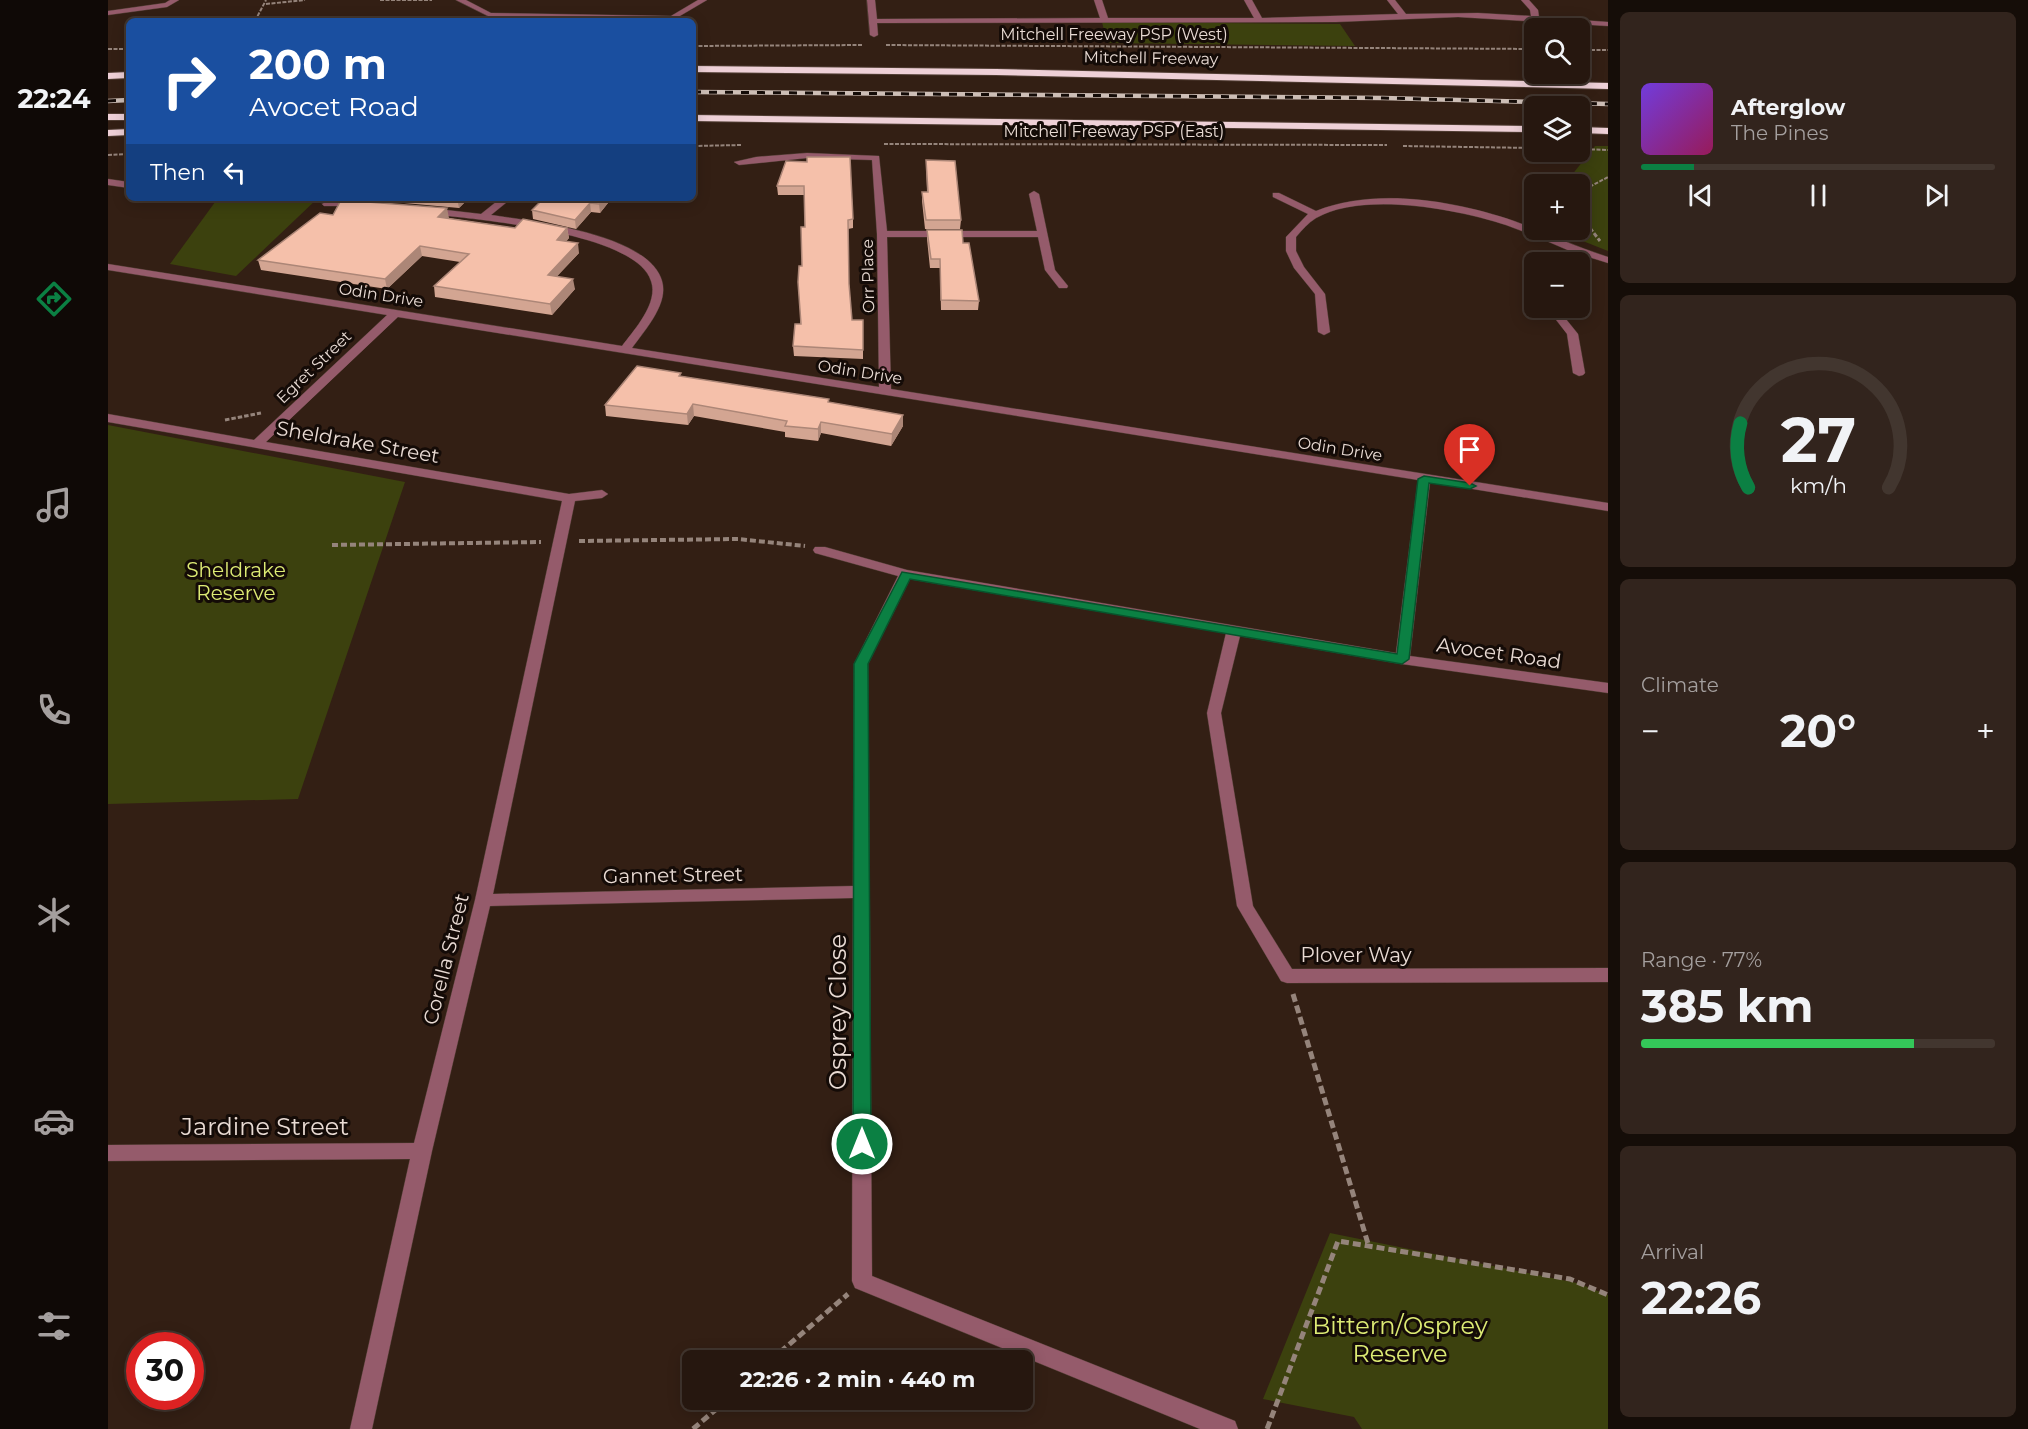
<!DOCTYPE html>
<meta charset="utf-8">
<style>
body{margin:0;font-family:Montserrat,sans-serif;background:#32241d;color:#f1f3f6;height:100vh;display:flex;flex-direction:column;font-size:22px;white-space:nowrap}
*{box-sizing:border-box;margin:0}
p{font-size:20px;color:#a49f9e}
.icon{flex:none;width:33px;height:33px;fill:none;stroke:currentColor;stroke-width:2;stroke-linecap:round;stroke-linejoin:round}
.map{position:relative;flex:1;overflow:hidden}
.sheet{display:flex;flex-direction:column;gap:12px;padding:12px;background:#150d08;width:420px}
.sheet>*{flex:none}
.guide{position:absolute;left:18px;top:18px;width:570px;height:183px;border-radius:9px;box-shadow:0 3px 15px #0003,0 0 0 2px #42362f;background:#1a4fa0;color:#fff;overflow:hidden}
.tools{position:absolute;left:1416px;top:18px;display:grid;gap:12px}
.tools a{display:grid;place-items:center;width:66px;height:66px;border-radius:9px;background:#26170f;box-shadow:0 3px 15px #0003,0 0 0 2px #42362f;font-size:30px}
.speed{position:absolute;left:18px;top:1332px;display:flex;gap:12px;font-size:30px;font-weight:700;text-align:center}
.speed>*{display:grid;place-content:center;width:78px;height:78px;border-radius:50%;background:#26170f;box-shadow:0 3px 15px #0003,0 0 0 2px #42362f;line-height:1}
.speed .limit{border:9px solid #d22;background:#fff;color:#111}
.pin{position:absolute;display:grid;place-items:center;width:51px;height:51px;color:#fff;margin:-62px -26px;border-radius:50% 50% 50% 0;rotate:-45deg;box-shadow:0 0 6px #0007}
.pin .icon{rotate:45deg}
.me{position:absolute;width:66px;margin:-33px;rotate:0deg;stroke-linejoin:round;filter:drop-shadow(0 0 4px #0008)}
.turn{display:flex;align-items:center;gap:21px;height:126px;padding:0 24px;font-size:27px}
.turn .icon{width:78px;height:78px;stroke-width:2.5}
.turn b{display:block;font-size:42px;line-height:51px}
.then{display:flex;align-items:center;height:57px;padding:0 24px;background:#0003;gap:12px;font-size:22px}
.big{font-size:45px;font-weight:700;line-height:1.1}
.sheet .card{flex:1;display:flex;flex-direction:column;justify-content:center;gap:9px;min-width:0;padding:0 21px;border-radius:9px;background:#32241d}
.sheet .dial{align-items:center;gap:0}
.dial svg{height:156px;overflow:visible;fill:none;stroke:#42362f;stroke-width:7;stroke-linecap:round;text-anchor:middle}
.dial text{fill:#f1f3f6;stroke:none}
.song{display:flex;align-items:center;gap:18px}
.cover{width:72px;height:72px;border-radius:9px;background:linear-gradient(135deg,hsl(260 70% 55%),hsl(330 70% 35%))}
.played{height:6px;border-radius:3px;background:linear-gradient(90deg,#0b8043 15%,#42362f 15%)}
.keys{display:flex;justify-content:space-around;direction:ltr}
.heat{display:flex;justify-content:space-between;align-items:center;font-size:33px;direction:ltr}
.charge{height:9px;border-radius:4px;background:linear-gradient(90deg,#34c759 77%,#42362f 0)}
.trip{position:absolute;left:574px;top:1350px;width:351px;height:60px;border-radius:9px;background:#26170f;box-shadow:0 3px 15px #0003,0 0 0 2px #42362f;font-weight:700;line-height:60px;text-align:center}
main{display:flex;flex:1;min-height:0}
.menu{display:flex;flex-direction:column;width:108px;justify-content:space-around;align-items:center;background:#0f0906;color:#a49f9e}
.menu .icon{width:42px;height:42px}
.menu .current{color:#0b8043}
.menu b{font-size:27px;color:#f1f3f6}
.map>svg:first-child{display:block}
.green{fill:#3c410e}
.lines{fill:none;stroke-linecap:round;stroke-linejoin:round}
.minor-casing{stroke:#503d33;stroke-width:1}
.highway-casing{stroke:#503d33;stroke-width:2}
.path-far3{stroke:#95847b;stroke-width:2;stroke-dasharray:4 1.5;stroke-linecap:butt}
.path-far2{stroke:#95847b;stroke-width:3;stroke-dasharray:4.5 2;stroke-linecap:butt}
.path-far1{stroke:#95847b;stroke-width:4;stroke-dasharray:6 3;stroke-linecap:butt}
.path{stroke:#95847b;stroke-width:5;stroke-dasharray:8 4;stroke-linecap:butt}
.minor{fill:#955b6b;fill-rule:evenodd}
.highway{fill:#eed0d7;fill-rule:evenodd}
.rail-casing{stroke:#cdbeb6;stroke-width:4.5}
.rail{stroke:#140b07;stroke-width:3;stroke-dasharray:8;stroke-linecap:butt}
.wall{fill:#d3a592}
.shaded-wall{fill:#ac8677}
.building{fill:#f5c0aa;stroke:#ac8677;stroke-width:1.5}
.route{fill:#0b8043;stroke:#07532c;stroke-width:1.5}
.labels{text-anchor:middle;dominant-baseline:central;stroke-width:6;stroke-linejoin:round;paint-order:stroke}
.far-street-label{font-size:16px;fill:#e9dbd4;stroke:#140b07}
.street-label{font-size:20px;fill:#e9dbd4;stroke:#140b07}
.park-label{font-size:20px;fill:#ddeb74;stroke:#140b07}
.near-street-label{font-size:24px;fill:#e9dbd4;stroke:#140b07}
.near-park-label{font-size:24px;fill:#ddeb74;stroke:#140b07}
</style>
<main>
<nav class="menu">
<b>22:24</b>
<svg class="icon current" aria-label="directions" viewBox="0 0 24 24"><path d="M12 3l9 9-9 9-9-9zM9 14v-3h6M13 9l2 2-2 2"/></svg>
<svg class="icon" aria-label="music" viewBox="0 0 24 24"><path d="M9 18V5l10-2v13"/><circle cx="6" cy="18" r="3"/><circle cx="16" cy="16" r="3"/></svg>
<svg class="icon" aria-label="phone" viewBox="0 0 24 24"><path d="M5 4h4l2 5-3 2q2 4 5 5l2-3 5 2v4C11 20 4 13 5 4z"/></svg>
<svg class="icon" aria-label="climate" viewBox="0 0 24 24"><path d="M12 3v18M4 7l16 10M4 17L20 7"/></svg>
<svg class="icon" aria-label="car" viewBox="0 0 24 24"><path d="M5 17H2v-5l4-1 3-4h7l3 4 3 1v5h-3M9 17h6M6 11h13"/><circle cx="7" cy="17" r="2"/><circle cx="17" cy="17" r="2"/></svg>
<svg class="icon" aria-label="filters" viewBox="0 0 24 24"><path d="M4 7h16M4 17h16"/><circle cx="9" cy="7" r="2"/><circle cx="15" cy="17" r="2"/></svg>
</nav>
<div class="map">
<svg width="1500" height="1429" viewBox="0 0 1500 1429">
<rect width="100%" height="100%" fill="#331f14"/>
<path class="green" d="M994,22l238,2 15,22 -248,-3z
M1487,146h13v105l-48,-19v-2h20v-46h-13v-3z
M110,198h100l-82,78 -66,-12z
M0,425l297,57 -107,317 -190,5z
M1222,1233l247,50 31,12v134h-246l-8,-12 -91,-18z"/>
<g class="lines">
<g class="minor-casing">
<path id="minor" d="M62,0h9l-12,7 -59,8v-4l57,-8z
M348,0h10l25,13 180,3 27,-16h9l-34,20 -183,-3z
M759,0h8l2,19 223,-1 -6,-18h8l6,18h146l-10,-18h8l10,18 136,-4 -11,-14h8l11,14 72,-1 53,3 -1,-6 -9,-10h8l9,10 1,7 69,5v4l-150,-9 -122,5 -459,1 1,12 -4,2 -4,-2z
M699,153l72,3 8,75h150l-8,-37 5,-3 5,3 16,76 13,16 -1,2h-8l-14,-18 -7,-33h-151l4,152 717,114v8l-178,-29 -20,174 198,27v10l-206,-29 -162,-28 -19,77 32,193 39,63 316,-1v14l-321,1 -6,-2 -44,-75 -30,-193 19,-80 -316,-54 -42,85 4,612 363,145 3,8h-38l-345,-141 -3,-7 1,-383 -363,8 -58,245 -60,278h-22l60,-270 -302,2v-16l306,-2 61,-243 87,-399 -454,-79v-8l146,26 133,-125 -279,-45v-6l514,82c12,-16 37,-43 29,-65 -15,-49 -177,-62 -222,-67l-5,-3 5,-3 52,6 20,-16h11l-21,17c41,6 158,19 171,66 7,23 -18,50 -30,67l247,39 -2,-153 -5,-74 -65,-2 -68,7 -5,-3 22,-5zM290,317l1020,163 -22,173 -489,-83 -82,-23h-10l-2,3 2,3 83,23 -44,88 -1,222 -360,8 82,-393 27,-3 6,-4 -6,-4 -33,4 -303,-52z
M0,179l21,3v6l-21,-3z
M1165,193h6l37,18c60,-24 139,-10 198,10 31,11 62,26 94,36v6l-29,-9 -14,8h-12l17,-11c-21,-9 -42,-18 -64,-26 -48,-16 -144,-34 -190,-7 -8,5 -14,12 -20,19v14l8,16 21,27 5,38 -6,3 -6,-3 -3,-38 -21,-26 -8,-17v-14l22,-23 -35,-17z
M219,201l30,-1 5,3 -5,3h-33l-2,-2z
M1439,308h10l21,26 7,39 -2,2 -4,1 -6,-3 -6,-39z"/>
</g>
<g class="highway-casing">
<path id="highway" d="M585,66l303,3 612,14v6l-612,-14 -303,-3z
M21,72v6l-21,1v-6z
M0,114h21v6h-21z
M585,115l841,11v6l-841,-11z
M1472,127l28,1v6l-28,-1z
M21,129v6l-21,1v-6z"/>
</g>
<path class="path-far3" d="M272,0h52
M158,4l39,-4
M147,21l11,-21
M778,45l648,4
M585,46l170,-1
M0,49h21
M1472,50h28
M776,144l503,1
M585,146l49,-1
M1295,146l131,2
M1472,149l28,1
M0,155l21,-1
M1472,192l28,-15
M1472,197l5,25 6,8"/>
<path class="path-far2" d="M1482,228l10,13
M117,420l36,-7"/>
<path class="path-far1" d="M471,541l159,-2 67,7
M224,545l209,-3"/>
<path class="path" d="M1185,994l76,253
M663,1360l77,-66
M585,1429l34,-29
M1159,1429l71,-188 232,38 38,16"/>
<use href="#minor" class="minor"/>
<use href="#highway" class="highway"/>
<g class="rail-casing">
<path id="rail" d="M585,92l690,6 225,6
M0,101l21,-1"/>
</g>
<use href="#rail" class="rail"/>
</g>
<path class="wall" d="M818,160l35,60 -1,9h-35l-3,-28v-9h5z
M678,161l67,58v9l-5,1 1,55 3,36h11v39l-69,-3 -1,-10 7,-22 2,-58 3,-39 -1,-32h-26l-1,-9z
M241,198h120l-10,10z
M456,198h48l-12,15 -9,-1 -15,17 -43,-10 -1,-9 33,-11z
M340,218l67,10h52l2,10 -3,3 13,12 -22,23 18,13 -23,26 -117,-18 -1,-11 26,-24 -38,-6 -35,33 -126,-19 -3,-10 191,-42z
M819,230l36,13 16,58 -1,9h-37l-1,-42h-10l-3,-29z
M573,376l222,39v11l-12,20 -70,-13 -3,8 -33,-4v-5l-91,-16 -6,9 -82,-9 -1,-11z"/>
<path class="shaded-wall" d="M349,198h12l-10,10z
M496,198h8l-12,15 -1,-9z
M482,203l1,9 -15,17 -1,-9z
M339,208l2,10 -9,9 -2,-10z
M459,228l2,10 -10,12 -2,-10z
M470,243l1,10 -30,32 -1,-10z
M312,246l2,10 -35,33 -2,-10z
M465,279l2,10 -23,26 -2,-11z
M585,404l1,12 -6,9 -1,-11z
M795,415v11l-12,20 1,-12z
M713,422v11l-3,8v-12z"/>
<path class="building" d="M699,157h43l3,62 -5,1 1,64 3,36h11v30l-70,-4 2,-22h6l-3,-42 1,-16h3l-1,-39h4l-1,-41h-27l9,-25 21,1z
M818,160l29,1 6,59h-35l-4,-28h6z
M436,198l21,1v-1h39l-5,6 -9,-1 -15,17 -43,-10z
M233,200l106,8 -9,9 77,11 8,-9 44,9 -10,12 21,3 -30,32 25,4 -23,25 -116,-18 35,-32 -49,-8 -35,33 -127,-19 62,-47 13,2z
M819,230h35l1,13h6l10,58 -38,-1 -1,-41h-9z
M529,366l44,7 -2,3 150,23 -1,3 75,13 -11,19 -71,-12 -3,7 -33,-3 2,-5 -94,-17 -6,10 -82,-9z"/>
<path class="route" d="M1316,476l46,7 6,3 -6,3 -41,-6 -20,176 -7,5 -492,-85 -42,85 3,480 -3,5 -6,2 -6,-2 -3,-5 1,-480 48,-92 495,82 21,-175z"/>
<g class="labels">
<g class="far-street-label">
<text x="1006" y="34">Mitchell Freeway PSP (West)</text>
<text transform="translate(1043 58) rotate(1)">Mitchell Freeway</text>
<text x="1006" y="131">Mitchell Freeway PSP (East)</text>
<text transform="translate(760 276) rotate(-91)">Orr Place</text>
<text transform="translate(273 295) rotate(9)">Odin Drive</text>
<text transform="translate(206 367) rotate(-44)">Egret Street</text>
<text transform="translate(752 372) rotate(9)">Odin Drive</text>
<text transform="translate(1232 449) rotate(9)">Odin Drive</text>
</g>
<g class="street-label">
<text transform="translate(250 442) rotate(10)">Sheldrake Street</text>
<text transform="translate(1391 653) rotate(8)">Avocet Road</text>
<text transform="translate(565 875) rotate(-1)">Gannet Street</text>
<text x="1248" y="955">Plover Way</text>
<text transform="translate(338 959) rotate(-76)">Corella Street</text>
</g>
<g class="park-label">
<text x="128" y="570">Sheldrake<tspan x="128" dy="23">Reserve</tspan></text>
</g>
<g class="near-street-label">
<text transform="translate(729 1012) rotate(-90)">Osprey Close</text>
<text x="157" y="1126">Jardine Street</text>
</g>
<g class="near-park-label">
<text x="1292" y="1325">Bittern/Osprey<tspan x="1292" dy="28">Reserve</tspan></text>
</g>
</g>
</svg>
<div class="tools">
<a><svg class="icon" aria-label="search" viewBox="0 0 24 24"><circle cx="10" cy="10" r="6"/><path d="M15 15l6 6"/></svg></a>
<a><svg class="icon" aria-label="layers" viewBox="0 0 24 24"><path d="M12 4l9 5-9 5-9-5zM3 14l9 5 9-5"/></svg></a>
<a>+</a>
<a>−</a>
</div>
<div class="speed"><div class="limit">30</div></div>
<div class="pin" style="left:1362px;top:486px;background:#d93025"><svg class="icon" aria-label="arrive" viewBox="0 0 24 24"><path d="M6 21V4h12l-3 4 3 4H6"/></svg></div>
<svg class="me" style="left:754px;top:1144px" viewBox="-20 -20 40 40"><circle r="17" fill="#0b8043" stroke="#fff" stroke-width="3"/><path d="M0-11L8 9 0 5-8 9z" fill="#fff"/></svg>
<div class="trip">22:26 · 2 min · 440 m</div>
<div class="guide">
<div class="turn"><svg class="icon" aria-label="right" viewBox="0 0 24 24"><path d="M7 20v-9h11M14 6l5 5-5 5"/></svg><div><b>200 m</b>Avocet Road</div></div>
<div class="then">Then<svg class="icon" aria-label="left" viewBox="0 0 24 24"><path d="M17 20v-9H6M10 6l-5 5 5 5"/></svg></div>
</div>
</div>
<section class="sheet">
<div class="card">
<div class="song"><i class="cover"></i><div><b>Afterglow</b><p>The Pines</p></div></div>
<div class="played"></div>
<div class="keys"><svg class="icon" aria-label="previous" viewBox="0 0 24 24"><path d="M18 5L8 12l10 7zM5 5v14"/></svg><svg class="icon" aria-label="pause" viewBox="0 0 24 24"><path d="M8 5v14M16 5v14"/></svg><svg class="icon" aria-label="next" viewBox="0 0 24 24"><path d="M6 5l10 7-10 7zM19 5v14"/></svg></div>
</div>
<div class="card dial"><svg viewBox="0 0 100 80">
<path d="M14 69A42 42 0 1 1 86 69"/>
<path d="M14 69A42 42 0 0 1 10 36" stroke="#0b8043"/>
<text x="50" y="56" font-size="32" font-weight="700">27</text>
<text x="50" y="72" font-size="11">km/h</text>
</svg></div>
<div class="card"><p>Climate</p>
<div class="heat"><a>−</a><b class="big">20°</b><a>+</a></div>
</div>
<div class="card"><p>Range · 77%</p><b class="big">385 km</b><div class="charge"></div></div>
<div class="card"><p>Arrival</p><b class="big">22:26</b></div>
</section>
</main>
